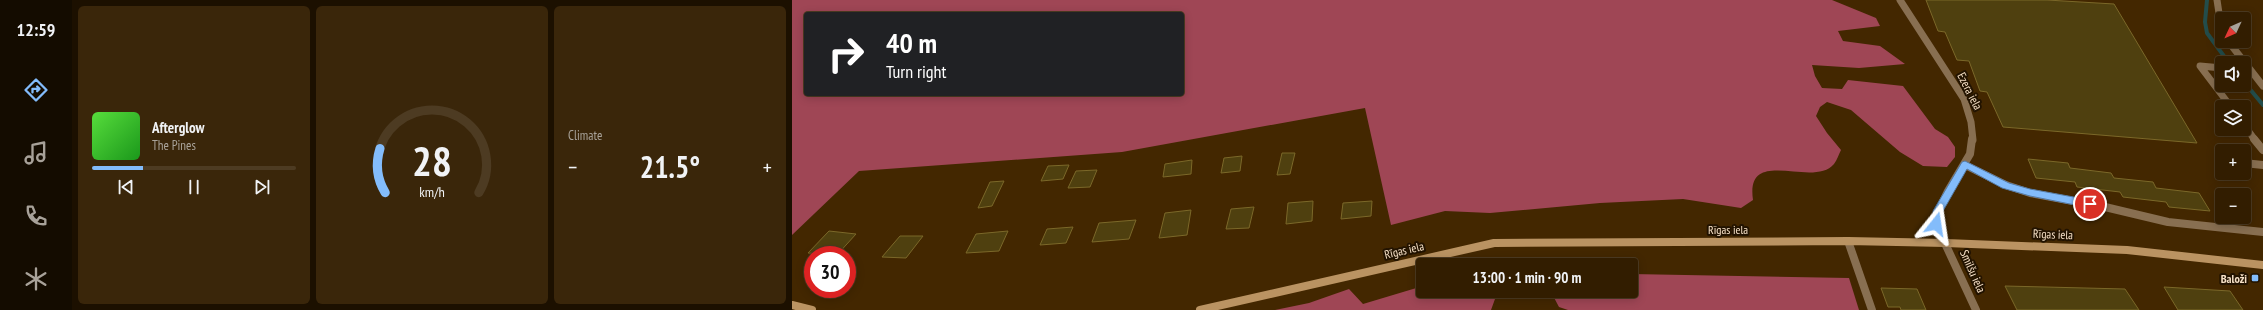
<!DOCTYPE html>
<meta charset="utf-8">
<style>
body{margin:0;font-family:"PT Sans Narrow",sans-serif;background:#3a260a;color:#f1f3f6;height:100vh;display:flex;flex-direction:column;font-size:15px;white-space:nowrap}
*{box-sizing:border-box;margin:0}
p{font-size:13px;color:#a8a299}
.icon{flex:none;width:22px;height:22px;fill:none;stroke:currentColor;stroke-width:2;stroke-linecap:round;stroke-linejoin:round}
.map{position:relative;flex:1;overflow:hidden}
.sheet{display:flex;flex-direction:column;gap:6px;padding:6px;background:#1c1000;width:720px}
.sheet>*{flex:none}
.hud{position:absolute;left:12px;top:12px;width:380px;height:84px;border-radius:4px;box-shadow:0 2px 10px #0003,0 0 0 1px #4d3b22;background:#202124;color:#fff;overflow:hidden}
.needle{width:26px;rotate:226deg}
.fabs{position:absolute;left:1423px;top:12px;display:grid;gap:8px}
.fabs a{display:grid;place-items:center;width:36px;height:36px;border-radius:4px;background:#321d00;box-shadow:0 2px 10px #0003,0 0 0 1px #4d3b22;font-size:20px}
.speed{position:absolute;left:12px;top:246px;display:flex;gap:8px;font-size:20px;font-weight:700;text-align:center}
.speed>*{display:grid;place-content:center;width:52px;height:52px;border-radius:50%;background:#321d00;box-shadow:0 2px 10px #0003,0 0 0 1px #4d3b22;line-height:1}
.speed .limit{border:6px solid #d22;background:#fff;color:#111}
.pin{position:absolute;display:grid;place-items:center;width:34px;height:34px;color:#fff;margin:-17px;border:2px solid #fff;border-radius:50%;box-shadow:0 1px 4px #0007}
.me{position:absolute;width:44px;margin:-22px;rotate:15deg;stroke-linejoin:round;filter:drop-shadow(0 0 3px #0008)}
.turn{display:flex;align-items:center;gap:14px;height:84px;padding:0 16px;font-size:18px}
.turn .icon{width:52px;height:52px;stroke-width:2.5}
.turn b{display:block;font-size:28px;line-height:34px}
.big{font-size:30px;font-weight:600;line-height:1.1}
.sheet .tile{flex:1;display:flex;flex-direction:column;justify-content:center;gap:6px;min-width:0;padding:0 14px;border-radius:6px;background:#3a260a}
.sheet .dial{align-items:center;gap:0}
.dial svg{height:104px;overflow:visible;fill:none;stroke:#4d3b22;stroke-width:7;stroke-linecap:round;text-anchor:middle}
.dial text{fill:#f1f3f6;stroke:none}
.song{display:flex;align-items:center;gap:12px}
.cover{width:48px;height:48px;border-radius:6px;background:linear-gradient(135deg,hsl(110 70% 55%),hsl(120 70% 35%))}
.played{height:4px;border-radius:2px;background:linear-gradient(90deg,#83bcfb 25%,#4d3b22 25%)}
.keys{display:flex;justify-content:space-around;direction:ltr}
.heat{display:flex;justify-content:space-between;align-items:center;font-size:22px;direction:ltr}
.sheet .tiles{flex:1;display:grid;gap:6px;grid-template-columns:repeat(3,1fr)}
.trip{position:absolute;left:624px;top:258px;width:222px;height:40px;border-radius:4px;background:#321d00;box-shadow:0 2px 10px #0003,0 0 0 1px #4d3b22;font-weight:600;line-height:40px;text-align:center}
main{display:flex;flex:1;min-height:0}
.menu{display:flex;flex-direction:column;width:72px;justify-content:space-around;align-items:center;background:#140c00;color:#a8a299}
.menu .icon{width:28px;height:28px}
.menu .current{color:#83bcfb}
.menu b{font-size:18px;color:#f1f3f6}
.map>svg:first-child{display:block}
.forest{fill:#9f4655;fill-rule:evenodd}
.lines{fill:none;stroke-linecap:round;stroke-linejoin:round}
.stream{stroke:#234d4b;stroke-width:4}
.building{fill:#4f400f;stroke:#7b6829}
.lane-far1{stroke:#886f51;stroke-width:7}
.lane{stroke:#886f51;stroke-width:8}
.street-far1{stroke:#886f51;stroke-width:7}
.street{stroke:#886f51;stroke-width:8}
.secondary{stroke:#ba9362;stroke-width:8}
.route{fill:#83bcfb;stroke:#557aa3}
.poi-dot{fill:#83bcfb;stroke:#221300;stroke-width:1.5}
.labels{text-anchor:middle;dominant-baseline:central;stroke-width:4;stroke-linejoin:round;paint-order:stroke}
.street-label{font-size:12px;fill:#f6e0c6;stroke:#221300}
.poi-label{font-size:12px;font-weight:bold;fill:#f6e0c6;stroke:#221300;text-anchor:end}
</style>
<main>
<nav class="menu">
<b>12:59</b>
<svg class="icon current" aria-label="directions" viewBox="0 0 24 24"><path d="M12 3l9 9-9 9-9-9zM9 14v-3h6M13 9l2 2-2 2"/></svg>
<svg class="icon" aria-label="music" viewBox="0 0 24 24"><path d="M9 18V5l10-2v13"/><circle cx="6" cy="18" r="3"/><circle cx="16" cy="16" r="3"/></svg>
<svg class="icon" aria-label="phone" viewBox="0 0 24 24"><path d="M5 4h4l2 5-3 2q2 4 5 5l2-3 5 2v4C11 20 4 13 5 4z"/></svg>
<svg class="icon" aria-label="climate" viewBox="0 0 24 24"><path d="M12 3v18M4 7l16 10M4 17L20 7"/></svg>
</nav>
<section class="sheet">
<div class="tiles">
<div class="tile">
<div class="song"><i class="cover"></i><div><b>Afterglow</b><p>The Pines</p></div></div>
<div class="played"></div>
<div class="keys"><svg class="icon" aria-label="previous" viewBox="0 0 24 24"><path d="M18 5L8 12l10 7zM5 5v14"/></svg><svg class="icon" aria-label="pause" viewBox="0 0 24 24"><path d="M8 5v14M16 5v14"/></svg><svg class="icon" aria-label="next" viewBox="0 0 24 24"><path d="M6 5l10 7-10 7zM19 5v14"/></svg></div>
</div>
<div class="tile dial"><svg viewBox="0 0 100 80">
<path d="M14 69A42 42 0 1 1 86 69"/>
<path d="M14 69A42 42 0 0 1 10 35" stroke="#83bcfb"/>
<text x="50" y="56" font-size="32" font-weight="700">28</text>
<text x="50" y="72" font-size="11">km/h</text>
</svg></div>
<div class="tile"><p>Climate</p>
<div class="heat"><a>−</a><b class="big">21.5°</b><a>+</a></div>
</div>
</div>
</section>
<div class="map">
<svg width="1471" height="310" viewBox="0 0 1471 310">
<rect width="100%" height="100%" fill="#432700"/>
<path class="forest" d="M0,0h1040l44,18 4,8 -42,5 5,10 37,5 25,18 -46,4 -47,-3 3,11 7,12 20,1 6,-9 55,6 32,43 13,8 7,10v10l-8,10 -24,-1 -23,-14 -49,-42 -24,-8 -7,5 -4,9 11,17 14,17c-2,4 -4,10 -7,14 -21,25 -89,-19 -81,36l-12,8 -58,-9 -83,4 -110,10 -45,-2 -54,14 -26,-117 -243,44 -263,19 -67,64zM14,14h376v80h-376z
M839,274l218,4 10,32h-291l-9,-3 -8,-15 -6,-1h86z
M631,286v5h83l-11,8 -4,11h-216l34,-7 40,-14 14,15z"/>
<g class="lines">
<path class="stream" d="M1415,0l-2,22 2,11 22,30
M1452,82l19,23"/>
</g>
<path class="building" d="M1134,0h121l67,4 83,139 -194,-16 -16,-35 -7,-1 -11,-30 -12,-1 -12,-28 -7,-1z
M490,153h13l-5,21 -13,1z
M450,156l-2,15 -19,2 3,-15z
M1236,159l40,4 2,5 41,5 3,5 39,4 3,6 43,5 11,18 -41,-4 -3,-5 -43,-5 -3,-5 -43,-5 -2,-5 -39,-4z
M400,160l-1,14 -28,3 2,-13z
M277,165l-6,14 -22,2 7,-15z
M305,170l-7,17 -22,1 8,-17z
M212,181l-12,25 -14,2 12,-26z
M521,201l-1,20 -26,3 2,-21z
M580,201l-1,15 -30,3 2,-16z
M462,207l-5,21 -23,1 5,-20z
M399,210l-4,25 -28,3 6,-25z
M344,220l-7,19 -37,3 7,-19z
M281,227l-7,16 -26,2 7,-16z
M37,231l27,3 -19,21 -29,-2z
M216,231l-9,20 -33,2 10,-19z
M108,236h23l-17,22 -24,-1z
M1213,286l120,3 14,21h-122z
M1372,287l66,4 13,19h-65z
M1089,288l36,1 9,21h-25l-1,-3h-12z"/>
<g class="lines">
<path class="lane-far1" d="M1430,68l-22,-2 31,41
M1452,125l11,15"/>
<path class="lane" d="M1462,139l9,11
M1426,160h4
M1452,163l19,2
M1173,165l41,20 24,8 75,14 63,15 95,10"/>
<path class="street-far1" d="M1108,0l64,99 7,23 2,18
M1425,0l5,33
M1436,41l35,45"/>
<path class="street" d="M1180,139l-2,15 -22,37 -7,15 -5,18 40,86
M1056,241l24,69"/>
<path class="secondary" d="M0,305l20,5
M408,310l294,-67 354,-2 98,2 181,7 136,15"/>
</g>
<path class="route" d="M1173,161l44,22 21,6 60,11 5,4 -5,4 -60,-12 -28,-8 -35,-19 -24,42 -3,16h-7v-16l29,-49z"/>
<rect class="poi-dot" x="1459" y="274" width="8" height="8" rx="2"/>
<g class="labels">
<g class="street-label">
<text transform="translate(1178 91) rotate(63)">Ezera iela</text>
<text x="936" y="229">Rīgas iela</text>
<text transform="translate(1261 234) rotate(2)">Rīgas iela</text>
<text transform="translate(612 250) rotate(-13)">Rīgas iela</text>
<text transform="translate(1181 271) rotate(66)">Smilšu iela</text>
</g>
<g class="poi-label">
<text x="1455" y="278">Baloži</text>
</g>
</g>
</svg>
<div class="fabs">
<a><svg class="needle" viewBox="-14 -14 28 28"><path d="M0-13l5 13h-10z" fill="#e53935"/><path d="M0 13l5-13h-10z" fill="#a8a299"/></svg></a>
<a><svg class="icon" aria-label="sound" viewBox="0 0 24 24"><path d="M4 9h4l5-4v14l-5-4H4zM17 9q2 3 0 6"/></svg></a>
<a><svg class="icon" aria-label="layers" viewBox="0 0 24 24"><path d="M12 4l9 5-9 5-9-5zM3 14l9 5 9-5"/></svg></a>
<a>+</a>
<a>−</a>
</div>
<div class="speed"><div class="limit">30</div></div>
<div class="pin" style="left:1298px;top:204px;background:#d93025"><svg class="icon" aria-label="arrive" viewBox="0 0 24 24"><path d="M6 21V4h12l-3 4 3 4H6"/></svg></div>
<svg class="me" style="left:1144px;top:224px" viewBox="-20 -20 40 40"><path d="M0-17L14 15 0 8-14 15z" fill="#83bcfb" stroke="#fff" stroke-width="4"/></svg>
<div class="trip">13:00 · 1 min · 90 m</div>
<div class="hud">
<div class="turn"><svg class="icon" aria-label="right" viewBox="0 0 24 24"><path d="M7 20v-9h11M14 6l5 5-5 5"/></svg><div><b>40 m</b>Turn right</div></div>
</div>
</div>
</main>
